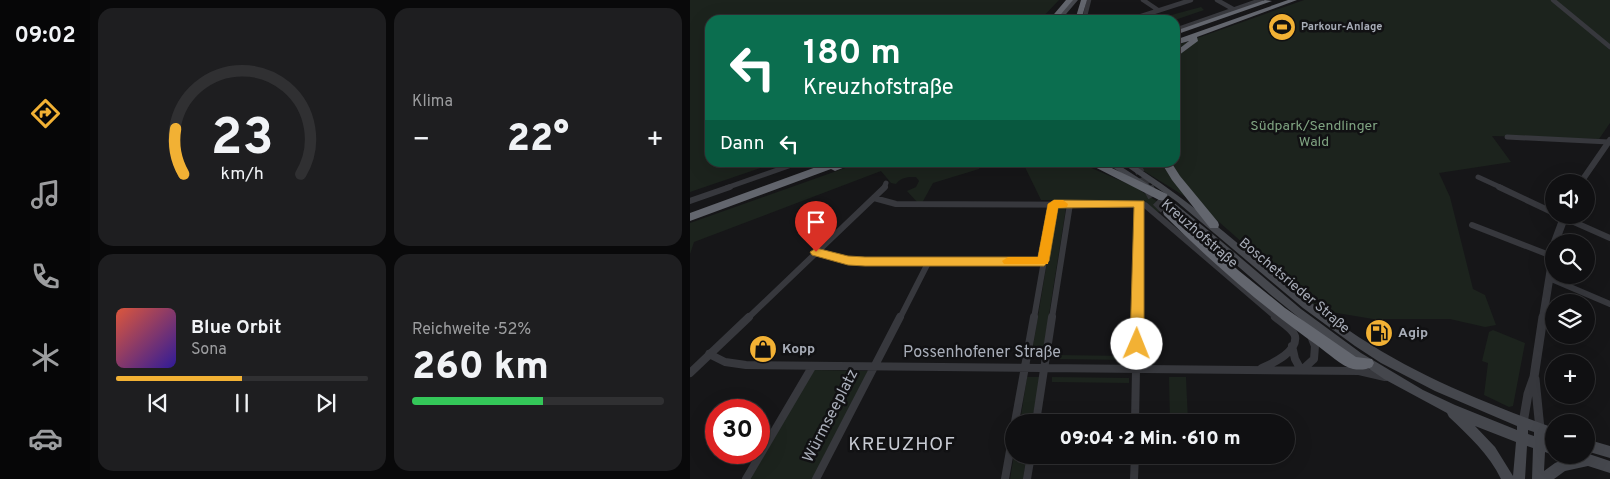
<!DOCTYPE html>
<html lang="de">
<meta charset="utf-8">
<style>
body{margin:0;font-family:Overpass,sans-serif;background:#1e1e20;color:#f1f3f6;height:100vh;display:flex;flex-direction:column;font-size:19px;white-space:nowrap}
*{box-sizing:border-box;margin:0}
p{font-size:16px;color:#9c9d9f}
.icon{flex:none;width:28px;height:28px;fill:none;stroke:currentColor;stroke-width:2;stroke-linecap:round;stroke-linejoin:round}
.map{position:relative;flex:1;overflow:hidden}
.side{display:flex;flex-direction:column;gap:8px;padding:8px;background:#09090a;width:600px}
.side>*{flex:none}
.top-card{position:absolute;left:15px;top:15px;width:475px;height:152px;border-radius:15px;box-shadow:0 5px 20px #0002,0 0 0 1px #303032;background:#0b6e4f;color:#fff;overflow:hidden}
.tools{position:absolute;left:855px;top:174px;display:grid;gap:10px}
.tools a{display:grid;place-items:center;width:50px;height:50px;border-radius:50%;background:#101012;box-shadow:0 5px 20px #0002,0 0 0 1px #303032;font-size:25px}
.speed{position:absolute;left:15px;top:399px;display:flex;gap:10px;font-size:25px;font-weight:700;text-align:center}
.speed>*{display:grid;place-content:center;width:65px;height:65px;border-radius:50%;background:#101012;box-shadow:0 5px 20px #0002,0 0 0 1px #303032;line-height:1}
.speed .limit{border:8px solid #d22;background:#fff;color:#111}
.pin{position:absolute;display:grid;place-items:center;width:42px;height:42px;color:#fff;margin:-51px -21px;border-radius:50% 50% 50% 0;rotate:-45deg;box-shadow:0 0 5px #0007}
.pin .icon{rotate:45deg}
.me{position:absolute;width:55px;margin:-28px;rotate:1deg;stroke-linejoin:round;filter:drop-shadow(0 0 4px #0008)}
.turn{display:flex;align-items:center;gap:18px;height:105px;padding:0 15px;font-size:22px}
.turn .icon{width:65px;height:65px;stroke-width:2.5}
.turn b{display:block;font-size:35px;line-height:42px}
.then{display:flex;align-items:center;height:48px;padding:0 15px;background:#0003;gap:10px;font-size:19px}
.big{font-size:38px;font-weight:800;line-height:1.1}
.side .tile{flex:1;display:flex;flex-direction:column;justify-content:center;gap:8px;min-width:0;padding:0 18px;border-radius:15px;background:#1e1e20}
.side .dial{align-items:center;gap:0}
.dial svg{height:130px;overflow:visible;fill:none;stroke:#303032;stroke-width:7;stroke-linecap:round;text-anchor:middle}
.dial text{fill:#f1f3f6;stroke:none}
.song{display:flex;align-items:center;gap:15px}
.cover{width:60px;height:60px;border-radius:8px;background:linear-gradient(135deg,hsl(10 70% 55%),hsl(250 70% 35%))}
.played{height:5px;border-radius:2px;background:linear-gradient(90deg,#f2b134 50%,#303032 50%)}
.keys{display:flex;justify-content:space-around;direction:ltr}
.heat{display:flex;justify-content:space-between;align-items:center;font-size:28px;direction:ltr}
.charge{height:8px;border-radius:4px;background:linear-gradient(90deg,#34c759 52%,#303032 0)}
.side .tiles{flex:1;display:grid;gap:8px;grid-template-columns:repeat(2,1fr)}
.trip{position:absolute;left:315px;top:414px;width:290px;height:50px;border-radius:25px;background:#101012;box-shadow:0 5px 20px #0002,0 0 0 1px #303032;font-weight:800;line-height:50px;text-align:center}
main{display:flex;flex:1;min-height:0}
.tabs{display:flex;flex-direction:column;width:90px;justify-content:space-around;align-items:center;background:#060607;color:#9c9d9f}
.tabs .icon{width:35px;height:35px}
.tabs .current{color:#f2b134}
.tabs b{font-size:22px;color:#f1f3f6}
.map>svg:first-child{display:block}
.green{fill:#1c231d}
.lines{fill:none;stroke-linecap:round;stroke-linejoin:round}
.motorway-tunnel-far1{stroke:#333438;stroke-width:9;stroke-dasharray:9 4.5;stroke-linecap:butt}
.motorway-tunnel{stroke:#333438;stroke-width:11;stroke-dasharray:11 5.5;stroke-linecap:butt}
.minor-far3{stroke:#37383d;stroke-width:4.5}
.minor-far2{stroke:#37383d;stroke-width:5}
.minor-far1{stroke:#37383d;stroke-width:6}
.minor{stroke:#37383d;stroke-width:8}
.tertiary-far2{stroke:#37383d;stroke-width:6}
.tertiary-far1{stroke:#37383d;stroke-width:8}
.tertiary{stroke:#37383d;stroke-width:9}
.secondary{fill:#45474d;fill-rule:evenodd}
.motorway{fill:#63666e;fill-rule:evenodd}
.route{fill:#f2b134;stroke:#9d7322}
.slow{fill:#f59e0b}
.labels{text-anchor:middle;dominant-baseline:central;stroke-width:5;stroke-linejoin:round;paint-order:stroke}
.far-poi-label{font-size:11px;font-weight:bold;fill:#a8adb8;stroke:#111113;text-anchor:start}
.park-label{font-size:14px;fill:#7fa381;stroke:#111113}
.street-label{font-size:14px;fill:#a8adb8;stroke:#111113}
.poi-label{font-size:14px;font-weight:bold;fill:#a8adb8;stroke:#111113;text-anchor:start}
.near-street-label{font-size:16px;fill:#a8adb8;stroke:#111113}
.near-quarter-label{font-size:19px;letter-spacing:1px;fill:#c9ccd4;stroke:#111113}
</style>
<main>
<nav class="tabs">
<b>09:02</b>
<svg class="icon current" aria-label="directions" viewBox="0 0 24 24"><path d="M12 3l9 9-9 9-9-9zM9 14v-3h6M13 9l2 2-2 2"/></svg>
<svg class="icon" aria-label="music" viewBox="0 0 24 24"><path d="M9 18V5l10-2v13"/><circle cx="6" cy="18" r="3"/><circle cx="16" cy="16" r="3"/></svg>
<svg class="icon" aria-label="phone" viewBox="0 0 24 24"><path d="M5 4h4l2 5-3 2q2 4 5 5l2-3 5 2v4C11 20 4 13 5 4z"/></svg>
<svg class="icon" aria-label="climate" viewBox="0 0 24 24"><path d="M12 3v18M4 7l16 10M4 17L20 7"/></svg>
<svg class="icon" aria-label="car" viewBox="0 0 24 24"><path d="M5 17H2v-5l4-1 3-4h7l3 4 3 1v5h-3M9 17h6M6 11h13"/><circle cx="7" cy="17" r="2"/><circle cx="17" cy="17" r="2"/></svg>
</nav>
<section class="side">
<div class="tiles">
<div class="tile dial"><svg viewBox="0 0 100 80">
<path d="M14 69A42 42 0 1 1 86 69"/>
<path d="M14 69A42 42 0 0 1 9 41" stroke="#f2b134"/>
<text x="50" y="56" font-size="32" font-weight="700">23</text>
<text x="50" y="72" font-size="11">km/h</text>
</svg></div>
<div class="tile"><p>Klima</p>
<div class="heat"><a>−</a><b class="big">22°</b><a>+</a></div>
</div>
<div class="tile">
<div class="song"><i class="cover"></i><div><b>Blue Orbit</b><p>Sona</p></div></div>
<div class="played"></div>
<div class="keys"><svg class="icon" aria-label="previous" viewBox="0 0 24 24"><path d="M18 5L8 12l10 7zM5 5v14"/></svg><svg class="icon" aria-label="pause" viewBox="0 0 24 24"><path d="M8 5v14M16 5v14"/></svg><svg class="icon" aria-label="next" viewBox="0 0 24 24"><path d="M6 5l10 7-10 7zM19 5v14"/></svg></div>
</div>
<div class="tile"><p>Reichweite · 52%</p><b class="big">260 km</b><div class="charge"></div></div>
</div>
</section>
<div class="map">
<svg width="920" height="479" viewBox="0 0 920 479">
<rect width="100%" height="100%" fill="#161618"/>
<path class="green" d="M0,0h369l-19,20h-330v142l65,1 -85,29z
M614,0h306v123l-11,16 -107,-3 19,26 -72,11 11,24 23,92 12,6 11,30 -11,2 -35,-8h-77l-54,-9 -117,-103 -71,-44 44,-1v-116z
M511,7l3,3 -29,10h-22z
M172,162l120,1 -3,6 -46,14 -11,20h-4l-11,-12 9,-4 3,-6 -3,-4c-8,0 -15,0 -20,7l-5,-1 -10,-12 -187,71 -4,12v-31z
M333,163h57l55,24 32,21 -9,4 -16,-11 -101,-1z
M366,208h10l-23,144h-11z
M803,330l32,13 -12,63 -4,1 -25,-12 4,-32 -6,-2 7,-29z
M366,355l74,1v4l-75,-1z
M124,370l54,1 -56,108h-63z
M337,377h13l-8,45h-12z
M362,377l77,1v5l-77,-1z
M479,377h17l2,45h-18z
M324,455h13l-4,24h-13z"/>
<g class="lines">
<path class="motorway-tunnel-far1" d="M446,165l13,23"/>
<path class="motorway-tunnel" d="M458,187l6,11 14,14"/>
<path class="minor-far3" d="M453,0l15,10
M527,0l16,9
M863,0l57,47
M394,20l5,-20
M439,20l62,-20
M485,30l86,-30"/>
<path class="minor-far2" d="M817,137l102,5
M788,177l24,11
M36,188l74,-26
M194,188l2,-5"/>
<path class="minor-far1" d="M809,187l55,26
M184,198l22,6 249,1 132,113
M0,201l40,-14
M868,215l52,23
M782,225l80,31
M126,252l32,8 17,1h179
M859,278l61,26
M58,318l137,-131
M210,318l29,-57
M344,318l20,-114
M362,318l18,-114
M447,318l3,-114"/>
<path class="minor" d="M602,346l3,13 6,11
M19,354l16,8 21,3 613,6 26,6
M572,368c11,-5 36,-16 33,-32 -2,-7 -14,-14 -20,-19
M613,369l11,-10 1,-13 -4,-10
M0,373l59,-56
M325,422l19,-105
M346,422l16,-105
M445,422l2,-105
M56,479l66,-112
M126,479l84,-162
M315,479l9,-51
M337,479l4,-24
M444,479l1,-24"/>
<path class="tertiary-far2" d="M891,182l29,-42"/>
<path class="tertiary-far1" d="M865,242l10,-27
M853,318l11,-69"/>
<path class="tertiary" d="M845,379l5,50
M833,423l5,-29 6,-17 9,-60"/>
<path class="secondary" d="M382,0h6l-17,20h-6z
M415,162h9l48,31 47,38 92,78 60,44 62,37 32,15 62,25v-4l-82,-35 -54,-28 -26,-17 -52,-38 -127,-107 -56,-39h9c75,47 137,109 208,160 66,48 140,78 217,106v12l-8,-3 -1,3 9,3v12l-9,-3 -1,19 11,-8 12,-5 -1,-3h20v-2l24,8v12l-22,-7 -23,5 -11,8h-22l1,-31 -6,-2 -2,33h-24c-12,-25 -32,-43 -52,-62l-2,-4 -63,-34 -60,-41 -53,-43 -91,-79 -24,-19zM785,426l41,16 -3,34 -18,-29zM838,430l6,2v4l-6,-2z
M896,439l24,7v12l-24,-7z"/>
<path class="motorway" d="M376,0h7l-17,20h-7z
M391,0h6l-6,20h-6z
M575,0l7,1 -97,34v-4z
M598,0h9l-100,37 1,4 -23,17v-6l14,-11 -14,4v-5z
M140,162h28l-23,9 -4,-2 -141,52v-8z
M395,162h14l68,32 1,3 -1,3h-8z
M440,162h10l1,3 -5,3 -3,-1z
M471,162h10l9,14 38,46 1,3 -1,3h-8l-38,-48z
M478,208l4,1 66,61 47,38 71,49 16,2 2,4 -2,4c-6,3 -13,3 -19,2 -12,-3 -25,-16 -35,-23 -55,-39 -106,-83 -154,-131l-1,-3 1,-3z"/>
</g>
<path class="route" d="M364,200l90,1v143l-2,5 -5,1 -5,-1 -2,-5 4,-137 -76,1 -9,53 -5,5h-179l-17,-1 -36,-10 -2,-3 6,-4 32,8 17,1h173l10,-53z"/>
<path class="slow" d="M373,200l5,4 -1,3 -9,1 -10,56h-44l-2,-3 6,-4h30l10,-53 6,-4z"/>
<defs>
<g id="stadium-disc" transform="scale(1.4375)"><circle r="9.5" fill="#f2b134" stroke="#111113"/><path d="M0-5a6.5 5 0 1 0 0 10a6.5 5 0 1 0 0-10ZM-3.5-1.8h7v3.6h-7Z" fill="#111"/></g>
<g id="fuel-disc" transform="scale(1.4375)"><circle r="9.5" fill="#f2b134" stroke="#111113"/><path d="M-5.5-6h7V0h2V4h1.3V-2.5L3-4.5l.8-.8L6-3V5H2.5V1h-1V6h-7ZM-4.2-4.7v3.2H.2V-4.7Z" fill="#111"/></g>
<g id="shop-disc" transform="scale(1.4375)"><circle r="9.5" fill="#f2b134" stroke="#111113"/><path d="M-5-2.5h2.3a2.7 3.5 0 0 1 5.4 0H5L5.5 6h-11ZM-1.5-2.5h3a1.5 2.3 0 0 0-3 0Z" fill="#111"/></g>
</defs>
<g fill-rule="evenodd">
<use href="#stadium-disc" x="592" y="27"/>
<use href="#fuel-disc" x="689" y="333"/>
<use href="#shop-disc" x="73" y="349"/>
</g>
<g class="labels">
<g class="far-poi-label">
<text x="611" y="27">Parkour-Anlage</text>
</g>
<g class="park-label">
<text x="624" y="126">Südpark/Sendlinger<tspan x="624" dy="16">Wald</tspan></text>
</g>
<g class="street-label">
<text transform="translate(509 234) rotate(41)">Kreuzhofstraße</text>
<text transform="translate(604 286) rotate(40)">Boschetsrieder Straße</text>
</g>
<g class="poi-label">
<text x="708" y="333">Agip</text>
<text x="92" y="349">Kopp</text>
</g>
<g class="near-street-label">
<text x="292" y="353">Possenhofener Straße</text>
<text transform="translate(141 416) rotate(-63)">Würmseeplatz</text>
</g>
<g class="near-quarter-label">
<text x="212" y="445">KREUZHOF</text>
</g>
</g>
</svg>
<div class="tools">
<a><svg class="icon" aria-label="sound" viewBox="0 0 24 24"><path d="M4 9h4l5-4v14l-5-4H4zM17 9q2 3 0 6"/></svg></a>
<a><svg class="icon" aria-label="search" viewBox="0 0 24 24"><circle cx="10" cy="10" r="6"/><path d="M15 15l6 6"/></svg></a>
<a><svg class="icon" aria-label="layers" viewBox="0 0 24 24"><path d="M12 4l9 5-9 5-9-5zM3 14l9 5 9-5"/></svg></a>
<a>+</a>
<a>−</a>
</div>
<div class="speed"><div class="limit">30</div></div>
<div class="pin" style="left:126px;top:252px;background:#d93025"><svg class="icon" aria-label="arrive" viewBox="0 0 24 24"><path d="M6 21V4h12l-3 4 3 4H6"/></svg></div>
<svg class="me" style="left:447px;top:344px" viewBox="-20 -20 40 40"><circle r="19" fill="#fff"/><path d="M0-13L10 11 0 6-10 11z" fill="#f2b134"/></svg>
<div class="trip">09:04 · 2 Min. · 610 m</div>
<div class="top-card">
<div class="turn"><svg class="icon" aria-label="left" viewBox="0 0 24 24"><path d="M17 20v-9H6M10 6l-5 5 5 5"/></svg><div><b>180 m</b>Kreuzhofstraße</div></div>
<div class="then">Dann<svg class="icon" aria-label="left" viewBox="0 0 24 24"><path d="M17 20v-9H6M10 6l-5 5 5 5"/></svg></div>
</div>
</div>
</main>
